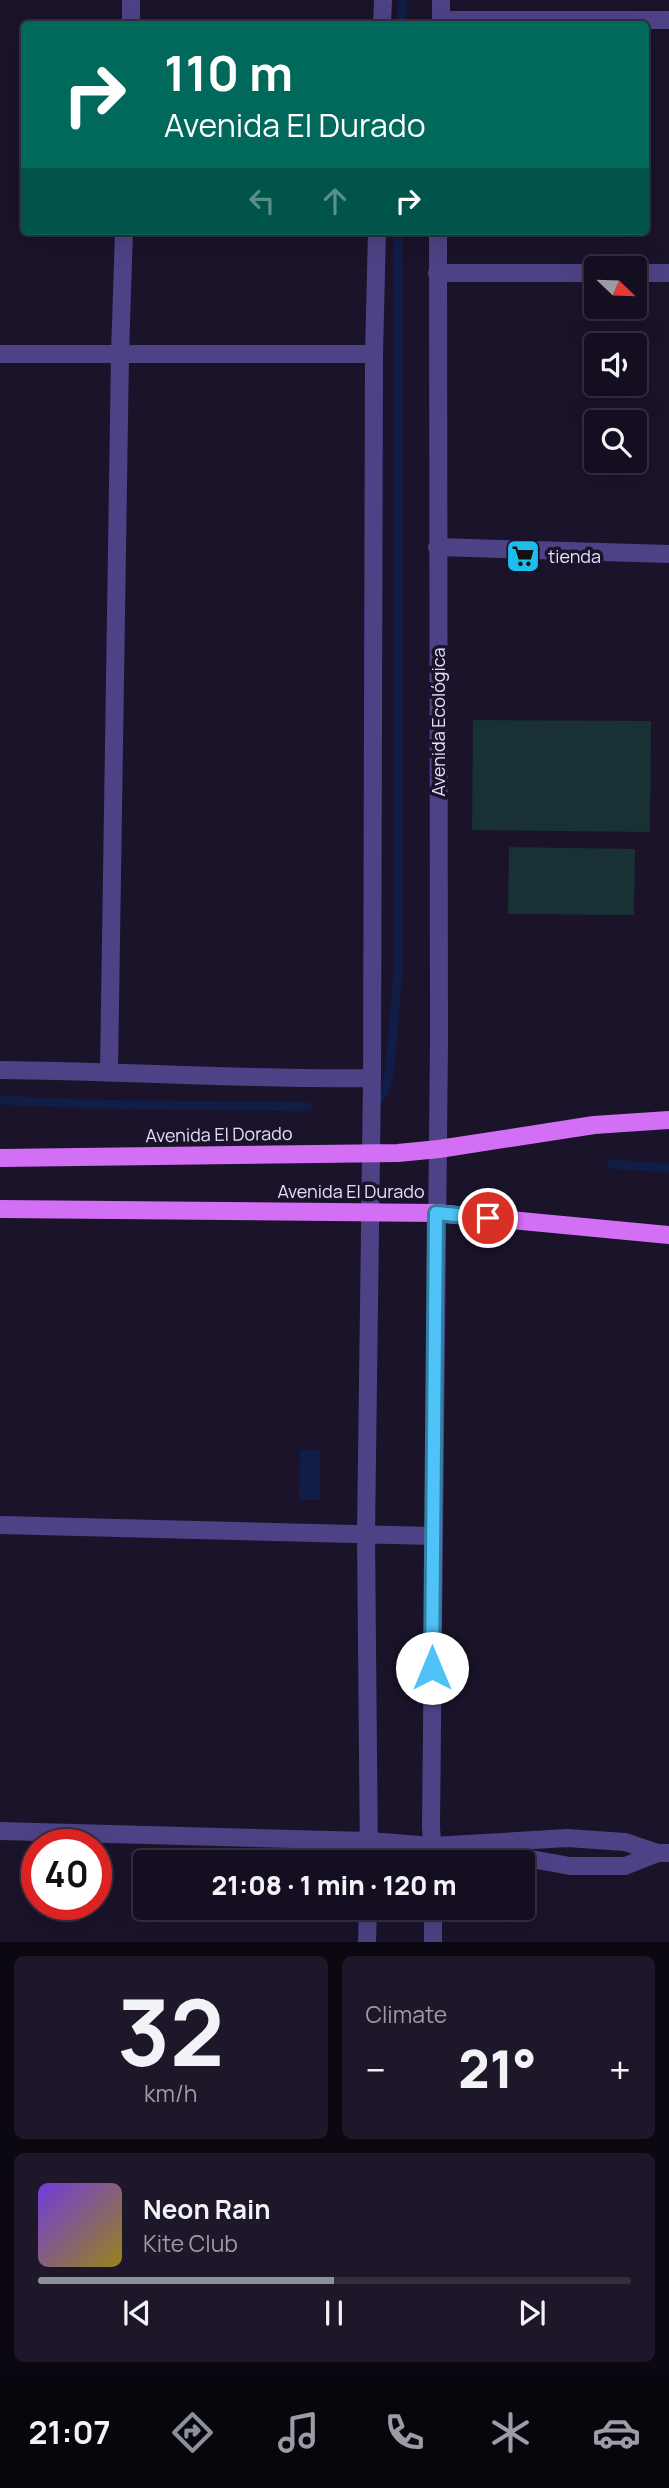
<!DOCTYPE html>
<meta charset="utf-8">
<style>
body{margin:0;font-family:Manrope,sans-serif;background:#1d1729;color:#f1f3f6;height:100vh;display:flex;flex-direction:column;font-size:26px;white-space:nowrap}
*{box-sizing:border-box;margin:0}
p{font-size:23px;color:#9d9ca5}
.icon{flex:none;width:38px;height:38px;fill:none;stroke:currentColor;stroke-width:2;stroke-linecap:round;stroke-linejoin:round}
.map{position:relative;height:1942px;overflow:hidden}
.sheet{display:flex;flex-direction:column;gap:14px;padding:14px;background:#0b0812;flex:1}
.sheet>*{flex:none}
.top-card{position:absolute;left:21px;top:21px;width:628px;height:214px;border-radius:7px;box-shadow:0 7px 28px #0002,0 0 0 2px #332e3e;background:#00695c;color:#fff;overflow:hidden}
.needle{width:46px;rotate:113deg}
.tools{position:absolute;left:584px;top:256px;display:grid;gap:14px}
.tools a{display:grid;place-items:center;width:63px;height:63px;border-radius:7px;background:#140e20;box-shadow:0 7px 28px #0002,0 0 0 2px #332e3e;font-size:35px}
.speed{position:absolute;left:21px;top:1829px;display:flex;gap:14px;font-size:35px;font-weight:700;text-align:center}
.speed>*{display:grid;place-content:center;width:91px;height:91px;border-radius:50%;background:#140e20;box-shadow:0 7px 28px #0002,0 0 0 2px #332e3e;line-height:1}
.speed .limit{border:10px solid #d22;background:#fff;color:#111}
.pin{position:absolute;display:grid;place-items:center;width:60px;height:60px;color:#fff;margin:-30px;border:4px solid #fff;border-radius:50%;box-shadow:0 2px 7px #0007}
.me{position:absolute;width:77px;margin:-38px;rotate:0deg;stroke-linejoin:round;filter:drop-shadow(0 0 5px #0008)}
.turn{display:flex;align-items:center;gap:24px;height:147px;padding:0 28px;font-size:32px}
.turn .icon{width:91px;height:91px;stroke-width:2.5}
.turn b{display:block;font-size:49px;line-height:60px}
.lanes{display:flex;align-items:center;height:66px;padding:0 28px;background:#0003;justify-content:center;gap:35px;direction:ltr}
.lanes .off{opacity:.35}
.big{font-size:52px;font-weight:800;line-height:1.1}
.sheet .card{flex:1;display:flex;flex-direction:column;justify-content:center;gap:10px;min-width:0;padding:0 24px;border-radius:10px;background:#1d1729}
.sheet .dial{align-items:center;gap:0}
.dial b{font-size:91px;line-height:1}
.song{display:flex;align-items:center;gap:21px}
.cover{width:84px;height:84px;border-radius:10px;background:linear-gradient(135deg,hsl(260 70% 55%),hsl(50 70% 35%))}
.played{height:7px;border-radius:4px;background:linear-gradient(90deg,#8c9099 50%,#332e3e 50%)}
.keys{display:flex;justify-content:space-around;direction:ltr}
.heat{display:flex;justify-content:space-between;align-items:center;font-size:38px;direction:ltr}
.sheet .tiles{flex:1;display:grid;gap:14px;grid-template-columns:1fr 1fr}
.card:last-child{grid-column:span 2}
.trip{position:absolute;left:133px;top:1850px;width:402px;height:70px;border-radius:7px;background:#140e20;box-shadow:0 7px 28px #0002,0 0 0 2px #332e3e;font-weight:800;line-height:70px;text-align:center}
.menu{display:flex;height:112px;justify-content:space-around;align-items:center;background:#08060d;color:#9d9ca5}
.menu .icon{width:49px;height:49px}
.menu .selected{color:#8c9099}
.menu b{font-size:32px;color:#f1f3f6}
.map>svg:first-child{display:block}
.green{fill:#173134}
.water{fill:#101d47}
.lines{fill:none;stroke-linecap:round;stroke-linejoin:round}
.stream{stroke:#101d47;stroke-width:9}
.minor{stroke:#4d4285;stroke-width:18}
.major{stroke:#d36ff4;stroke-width:18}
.route-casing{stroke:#337fa1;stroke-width:18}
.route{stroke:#4fc3f7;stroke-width:12}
.labels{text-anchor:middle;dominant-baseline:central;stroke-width:7;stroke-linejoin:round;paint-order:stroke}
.poi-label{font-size:18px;fill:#e6dffc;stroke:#1a132a;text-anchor:start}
.street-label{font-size:18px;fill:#e6dffc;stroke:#1a132a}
</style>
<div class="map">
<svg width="669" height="1942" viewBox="0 0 669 1942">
<rect width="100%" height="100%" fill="#1a132a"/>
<path class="green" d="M473,720l178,1 -1,111 -178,-2z
M509,847l126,2 -1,66 -126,-1z"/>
<path class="water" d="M300,1450h20v50h-21z"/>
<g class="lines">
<path class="stream" d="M401,24l2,-24
M0,1100l84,4 224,3
M377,1102l7,-10 5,-16 9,-104v-741
M611,1164l58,4"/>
<path class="minor" d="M441,20h228
M131,24v-24
M382,24l1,-24
M441,24v-24
M437,273h160
M635,273h34
M0,354h374
M437,547l232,7
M0,1070c124,1 248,10 372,8
M109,1070l11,-716 4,-123
M0,1525l432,11
M0,1831l369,10 64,5 134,-8 58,4 33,11h11
M490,1843l30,14 50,9h55l33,-13
M369,1862l-3,-328 6,-456 2,-724 3,-123
M433,1862l-2,-36 8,-784 -1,-811
M367,1942l1,-34
M433,1942v-34"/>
<path class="major" d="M0,1158l398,-5 41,-4 155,-24 75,-5
M0,1209l436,4 233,22"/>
</g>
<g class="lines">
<g class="route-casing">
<path id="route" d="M432,1668l4,-455 52,5"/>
</g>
<use href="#route" class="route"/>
</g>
<defs>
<g id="supermarket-square" transform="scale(1.75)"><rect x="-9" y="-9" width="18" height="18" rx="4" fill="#1bbeed" stroke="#1a132a"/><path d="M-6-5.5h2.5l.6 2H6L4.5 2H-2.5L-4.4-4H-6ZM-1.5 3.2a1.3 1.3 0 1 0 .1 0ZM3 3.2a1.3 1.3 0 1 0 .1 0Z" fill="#111"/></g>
</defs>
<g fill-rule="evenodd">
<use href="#supermarket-square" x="523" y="556"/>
</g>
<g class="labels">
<g class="poi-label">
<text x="548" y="556">tienda</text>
</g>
<g class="street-label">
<text transform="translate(438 722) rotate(-90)">Avenida Ecológica</text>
<text transform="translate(219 1134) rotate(-1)">Avenida El Dorado</text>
<text x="351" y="1191">Avenida El Durado</text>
</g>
</g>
</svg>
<div class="tools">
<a><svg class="needle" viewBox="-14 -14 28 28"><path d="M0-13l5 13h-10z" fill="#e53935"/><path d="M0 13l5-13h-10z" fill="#9d9ca5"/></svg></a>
<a><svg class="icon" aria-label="sound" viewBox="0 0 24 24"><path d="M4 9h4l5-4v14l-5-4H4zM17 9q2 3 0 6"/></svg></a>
<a><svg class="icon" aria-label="search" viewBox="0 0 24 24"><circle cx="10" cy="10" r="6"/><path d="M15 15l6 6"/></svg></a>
</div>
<div class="speed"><div class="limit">40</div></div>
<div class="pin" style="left:488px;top:1218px;background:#d93025"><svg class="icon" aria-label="arrive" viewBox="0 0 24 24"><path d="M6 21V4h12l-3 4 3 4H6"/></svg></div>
<svg class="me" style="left:432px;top:1668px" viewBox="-20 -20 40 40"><circle r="19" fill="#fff"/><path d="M0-13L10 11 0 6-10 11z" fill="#4fc3f7"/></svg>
<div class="trip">21:08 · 1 min · 120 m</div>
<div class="top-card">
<div class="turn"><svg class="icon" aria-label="right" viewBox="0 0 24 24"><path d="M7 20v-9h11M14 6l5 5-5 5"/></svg><div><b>110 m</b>Avenida El Durado</div></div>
<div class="lanes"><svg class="icon off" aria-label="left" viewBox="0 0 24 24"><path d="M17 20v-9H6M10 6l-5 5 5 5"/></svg><svg class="icon off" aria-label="ahead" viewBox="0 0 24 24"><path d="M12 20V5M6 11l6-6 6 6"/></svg><svg class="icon" aria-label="right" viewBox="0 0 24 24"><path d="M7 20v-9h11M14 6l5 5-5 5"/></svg></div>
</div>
</div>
<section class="sheet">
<div class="tiles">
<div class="card dial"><b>32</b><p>km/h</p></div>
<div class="card"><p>Climate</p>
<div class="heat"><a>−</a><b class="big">21°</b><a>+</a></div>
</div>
<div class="card">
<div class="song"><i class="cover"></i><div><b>Neon Rain</b><p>Kite Club</p></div></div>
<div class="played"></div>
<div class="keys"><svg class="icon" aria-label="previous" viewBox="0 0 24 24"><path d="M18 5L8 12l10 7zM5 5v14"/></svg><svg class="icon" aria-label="pause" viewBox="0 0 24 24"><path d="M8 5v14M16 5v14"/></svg><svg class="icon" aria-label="next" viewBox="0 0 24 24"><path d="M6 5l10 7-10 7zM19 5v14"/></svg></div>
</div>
</div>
</section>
<nav class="menu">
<b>21:07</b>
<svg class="icon selected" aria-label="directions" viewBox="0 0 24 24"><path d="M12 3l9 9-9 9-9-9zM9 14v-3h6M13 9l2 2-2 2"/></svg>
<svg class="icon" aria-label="music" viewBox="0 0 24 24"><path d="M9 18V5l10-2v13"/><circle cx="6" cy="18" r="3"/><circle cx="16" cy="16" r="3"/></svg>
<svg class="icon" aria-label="phone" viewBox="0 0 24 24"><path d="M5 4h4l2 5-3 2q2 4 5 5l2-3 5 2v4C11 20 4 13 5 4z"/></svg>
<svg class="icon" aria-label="climate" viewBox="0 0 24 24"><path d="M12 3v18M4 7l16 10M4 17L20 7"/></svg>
<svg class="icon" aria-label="car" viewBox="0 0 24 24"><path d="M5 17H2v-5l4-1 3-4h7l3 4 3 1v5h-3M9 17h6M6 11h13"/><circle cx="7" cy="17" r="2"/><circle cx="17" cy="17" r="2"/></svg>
</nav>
